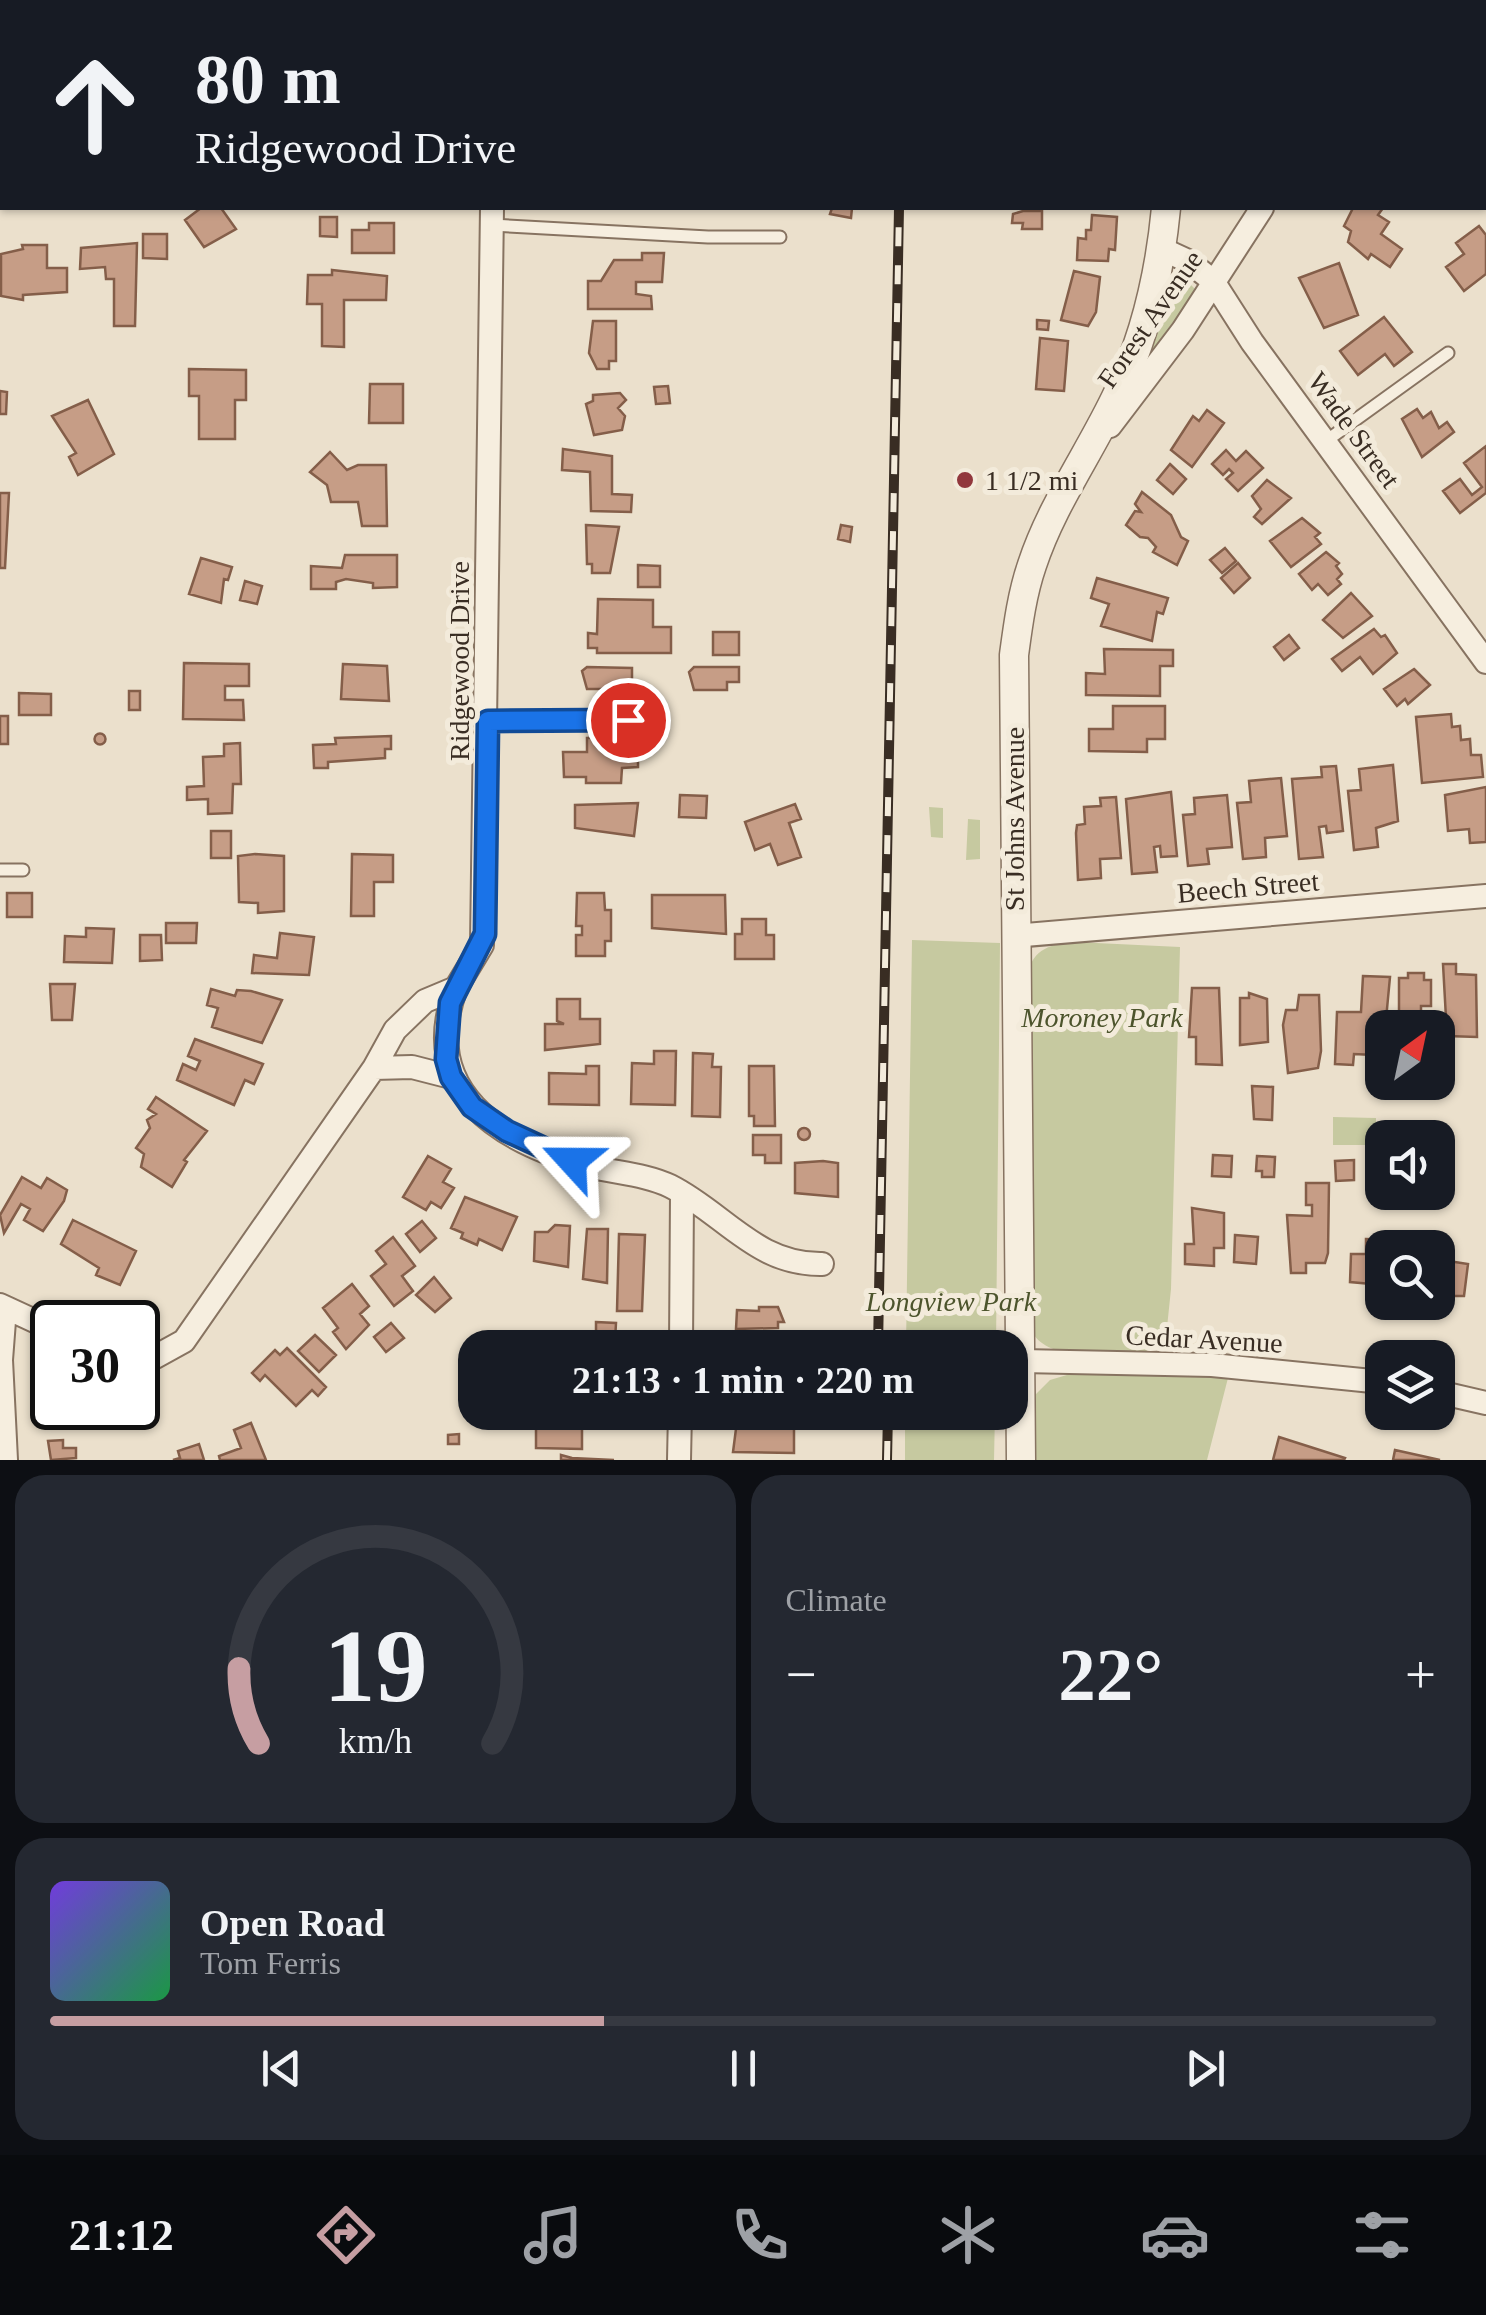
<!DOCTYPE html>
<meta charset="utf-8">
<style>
body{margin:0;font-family:Georgia,serif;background:#242831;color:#f1f3f6;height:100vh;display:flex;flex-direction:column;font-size:38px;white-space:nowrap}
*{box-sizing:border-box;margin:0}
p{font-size:32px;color:#9ea1a6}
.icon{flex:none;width:55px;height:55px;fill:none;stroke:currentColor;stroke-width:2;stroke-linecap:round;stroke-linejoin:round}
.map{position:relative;height:1460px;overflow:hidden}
.sheet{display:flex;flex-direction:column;gap:15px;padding:15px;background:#0d0f14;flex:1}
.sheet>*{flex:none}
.guide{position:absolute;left:0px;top:0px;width:1488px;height:210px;box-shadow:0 2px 8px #0004;background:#171b24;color:#f1f3f6;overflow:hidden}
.needle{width:65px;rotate:33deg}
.buttons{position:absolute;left:1365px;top:1010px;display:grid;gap:20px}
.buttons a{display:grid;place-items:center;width:90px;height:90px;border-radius:20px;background:#171b24;box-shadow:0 2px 8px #0004;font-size:50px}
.speed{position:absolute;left:30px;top:1300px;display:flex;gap:20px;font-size:50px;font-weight:700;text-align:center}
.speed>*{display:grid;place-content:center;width:130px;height:130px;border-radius:50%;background:#171b24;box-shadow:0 2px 8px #0004;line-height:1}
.speed .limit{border:5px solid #111;border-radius:15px;background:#fff;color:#111}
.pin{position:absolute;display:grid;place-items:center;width:85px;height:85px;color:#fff;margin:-42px;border:5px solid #fff;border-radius:50%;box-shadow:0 2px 10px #0007}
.me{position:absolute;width:110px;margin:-55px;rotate:294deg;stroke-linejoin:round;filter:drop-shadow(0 0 8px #0008)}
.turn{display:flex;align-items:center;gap:35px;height:210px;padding:0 30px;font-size:45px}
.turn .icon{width:130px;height:130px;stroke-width:2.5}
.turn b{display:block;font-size:70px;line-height:85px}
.big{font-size:75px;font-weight:700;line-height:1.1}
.sheet .widget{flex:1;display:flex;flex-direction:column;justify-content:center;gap:15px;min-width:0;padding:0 35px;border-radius:30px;background:#242831}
.sheet .dial{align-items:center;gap:0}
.dial svg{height:260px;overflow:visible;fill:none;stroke:#363941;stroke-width:7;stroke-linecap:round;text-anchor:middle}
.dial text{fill:#f1f3f6;stroke:none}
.song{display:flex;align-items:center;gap:30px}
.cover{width:120px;height:120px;border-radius:15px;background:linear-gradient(135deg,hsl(260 70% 55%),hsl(140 70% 35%))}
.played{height:10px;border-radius:5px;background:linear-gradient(90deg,#c69ea2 40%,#363941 40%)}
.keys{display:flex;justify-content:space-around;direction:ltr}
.heat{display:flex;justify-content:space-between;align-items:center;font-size:55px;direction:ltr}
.sheet .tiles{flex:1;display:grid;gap:15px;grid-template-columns:1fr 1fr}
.widget:last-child{grid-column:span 2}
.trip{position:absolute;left:458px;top:1330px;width:570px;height:100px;border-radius:30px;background:#171b24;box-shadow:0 2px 8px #0004;font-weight:700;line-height:100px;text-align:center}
.tabs{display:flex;height:160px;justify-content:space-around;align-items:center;background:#090b0e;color:#9ea1a6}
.tabs .icon{width:70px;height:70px}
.tabs .selected{color:#c69ea2}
.tabs b{font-size:45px;color:#f1f3f6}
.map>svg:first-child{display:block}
.green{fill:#c6c9a0}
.building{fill:#c69d86;stroke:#845e49;stroke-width:2.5}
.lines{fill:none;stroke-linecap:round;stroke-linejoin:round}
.service-casing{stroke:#877361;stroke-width:15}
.minor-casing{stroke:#877361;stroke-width:26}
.tertiary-casing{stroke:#877361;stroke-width:31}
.service{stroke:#f6eedf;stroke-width:11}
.minor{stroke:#f6eedf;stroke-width:22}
.tertiary{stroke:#f6eedf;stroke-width:28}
.rail-casing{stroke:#392d23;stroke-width:10}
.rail{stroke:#f3ebdb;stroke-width:6;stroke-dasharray:19;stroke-linecap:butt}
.route-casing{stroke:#114b97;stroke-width:25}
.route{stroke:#1a73e8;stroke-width:18}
.poi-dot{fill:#91373c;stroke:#f3ebdb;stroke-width:4}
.labels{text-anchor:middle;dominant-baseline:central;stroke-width:10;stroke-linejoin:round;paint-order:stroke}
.street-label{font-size:28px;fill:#392d23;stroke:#f3ebdb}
.poi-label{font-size:28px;fill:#392d23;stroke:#f3ebdb;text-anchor:start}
.park-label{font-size:28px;font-style:italic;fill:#4c542c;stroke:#f3ebdb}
</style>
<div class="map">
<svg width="1486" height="1460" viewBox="0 0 1486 1460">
<rect width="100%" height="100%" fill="#ebe0cc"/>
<path class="green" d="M1173,276h9l16,16 -53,71z
M929,807l14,1v30l-12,-1z
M968,819l12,1v39l-14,1z
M912,940l88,3 -4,404h-90z
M1075,942l105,5 -9,342 -5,48c-8,6 -17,15 -27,16 -29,4 -87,8 -105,-18l-6,-360c4,-27 24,-31 47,-33z
M1333,1117l43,1v27h-43z
M1077,1372l151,6 -21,82h-172v-65l15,-15z
M905,1413h90l-1,47h-89z"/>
<path class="building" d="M201,208h20l15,21 -32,18 -19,-27z
M832,208h20l-1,10 -21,-4z
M1353,208h30l-5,7 11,7 -8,12 21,15 -12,18 -19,-13 -3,5 -20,-17 3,-11 -7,-5z
M1023,211h19v18h-20l1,-6h-11l1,-9z
M1092,215l25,2 -2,33 -6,-1 -1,12 -31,-1 1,-22 8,1v-9h5z
M320,217h17v20l-17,-1z
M369,223h25v30h-42v-23h17z
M1479,226l7,9v39l-22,17 -18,-24 18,-13 -8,-11z
M143,234h24v25l-24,-1z
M137,243l-2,83h-21v-47h-8l-1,-12 -25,2 1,-21z
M22,245h25v23h20v24l-44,3v5l-22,-4v-42l22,-5z
M642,253h22l-2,29h-26v12l15,2 1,13h-64v-28h13l13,-21h28z
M1339,263l19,52 -34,13 -25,-50z
M332,270l55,6 -1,24h-42v47l-22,-1v-42h-15l1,-29h24z
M1074,271l26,6 -4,35 -8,14 -27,-6z
M1384,317l28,35 -18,14 -9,-12 -27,21 -18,-24z
M1037,320l12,1 -1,9 -11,-1z
M593,321h23v40h-7v8h-12l-8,-16z
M1040,338l28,3 -4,50 -28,-2z
M189,369l57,1v30h-11v39h-36v-43h-10z
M370,384h33v39h-34z
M668,386l2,17 -14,1 -2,-17z
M0,391l7,1 -1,22h-6z
M620,393l6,7 -8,8 7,8 -3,14 -28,5 -8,-31 7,-3v-6z
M88,400l26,54 -36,21 -9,-18 7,-4 -24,-37z
M1417,409l6,9 8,-6 8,16 8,-6 7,10 -32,25 -20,-38z
M1207,410l17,13 -32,44 -21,-17 22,-34 6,5z
M1486,446v47l-26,20 -17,-22 17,-12 12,16 10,-8 -18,-24z
M563,449l49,7v38l20,1 -1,17 -40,-1 -1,-39 -28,-2z
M1226,450l10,11 10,-10 17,17 -25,23 -12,-12 7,-6 -4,-4 -6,6 -11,-11z
M330,452l17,18 11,-5h28l1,61h-25l-4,-24h-27l-4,-17 -17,-13z
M1170,464l16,15 -13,15 -16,-14z
M1267,480l24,18 -29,26 -8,-7 7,-8 -9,-13z
M1142,492l29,23 10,22 7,4 -11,24 -24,-13 3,-5 -8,-9 -8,-1 -14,-12 9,-14 6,1 -6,-8z
M0,493h9l-4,75h-5z
M1302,518l18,15 -5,4 6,7 -30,23 -21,-26z
M586,525l33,2 -9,46h-18v-9h-5z
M841,525l11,2 -2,15 -12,-3z
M1225,548l11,13 -14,12 -12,-13z
M1326,552l13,11 -3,3 6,8 -5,5 4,5 -13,11 -10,-11 -6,6 -13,-16z
M345,555h52v32l-24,1v-5l-27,-4 -10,3v7h-25v-23l31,2z
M201,558l31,9 -4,13 -4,-1 -3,24 -32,-9z
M1238,563l12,15 -16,15 -13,-15z
M638,565l22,1v21h-22z
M1097,578l71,20 -5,16 -6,-2 -5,29 -51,-15 8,-22 -18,-6z
M245,581l17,5 -5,18 -17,-4z
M1351,593l21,23 -29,22 -20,-18z
M598,599l55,1v27h18v26h-74v-5h-9v-15l9,1z
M1374,629l7,8 4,-2 12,18 -24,21 -13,-17 -18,14 -10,-12z
M713,632h26v23h-26z
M1289,635l10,13 -15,12 -10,-13z
M1104,649l69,1v16h-13v30l-74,-1v-22l19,1z
M184,663l65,1v22h-24v14h18l1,20 -61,-1z
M343,664l44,2 2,35 -48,-2z
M587,667l45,1v13h-12v8h-33l-5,-18z
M694,667h45v15h-12v8h-33l-5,-18z
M1414,669l16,16 -22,19 -3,-5 -8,7 -13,-17z
M129,691h11v19h-11z
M19,693l32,1v21h-32z
M1113,706h52v33h-18v13l-58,-1v-22h24z
M1451,714l1,13 8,-1 1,14 9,-1 1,16h10l2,22 -61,6 -6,-66z
M0,716h8v28h-8z
M94.5 739a5.5 5.5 0 1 1 11 0a5.5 5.5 0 1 1-11 0Z
M391,736v13h-6v9l-57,4v6h-14l-1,-23 23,-1 -1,-6z
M638,737v30l-16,1 -1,15h-35v-6h-22l-1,-25h24v-14z
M240,743l1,41h-8l-1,29 -24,1v-15l-21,1v-13l17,-1 -1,-29 21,-1v-12z
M1393,765l5,56 -22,7 2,19 -24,3 -6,-59 13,-1 -2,-21z
M1336,766l7,65 -16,2 -1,-7 -7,1 4,30 -24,2 -7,-80 30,-2 -1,-10z
M1281,778l6,58 -22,2 1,19 -23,2 -6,-56 14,-1 -2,-21z
M1486,787v55l-16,1 -1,-14 -21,2 -3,-36z
M1171,792l6,64 -16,1 -1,-11 -6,1 3,25 -25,2 -6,-75z
M680,795l27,1 -1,22 -27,-1z
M1227,795l5,52 -25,2 2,15 -21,2 -5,-51 12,-1 -1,-16z
M1116,797l5,61 -21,1 1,19 -23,2 -2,-47 1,-8 8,-1 -1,-17 17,-1 -1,-8z
M638,803l-4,33 -59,-8v-23z
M795,804l6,15 -12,4 12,34 -23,8 -8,-21 -15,6 -10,-28z
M211,831h20v27h-20z
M255,854l29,2v55l-26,2v-10l-19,-1 -1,-46z
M352,854l41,1v27h-19v34h-23z
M7,893h25v24h-25z
M577,893h27l1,17h6v31h-6v15h-29v-21h6v-9h-6z
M652,895h73l1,39 -74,-6z
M742,919h24v16h8v24h-39v-25h7z
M166,923h31l-1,20h-30z
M86,928l28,1 -2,34 -48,-1 1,-26 21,1z
M280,933l34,4 -5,38 -57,-2 2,-18 23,3z
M140,935h21l1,25 -22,1z
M1443,964h13v10l20,1 1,62 -30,-1z
M1408,973h16v7h7v26h-10v11h-22v-39h9z
M1363,976l27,1 -8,85h-8v-7l-20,-1 -1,11 -18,-1 2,-52h24z
M50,984h25l-3,36h-20z
M1192,988h27l3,77 -26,-1v-27h-7z
M211,989l24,7 2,-6 14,1 31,9 -20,43 -50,-16 6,-19 -11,-3z
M1249,993l18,6 1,43 -28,3v-47h9z
M1299,995h20l2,56 -3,17 -30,5 -5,-48 3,-15h11z
M557,999h23v20h20v25l-55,6v-26h19l-7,-3z
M195,1039l68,25 -9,20 -9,-4 -11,25 -57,-25 6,-16 13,6 4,-9 -12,-5z
M654,1051h22l-1,54 -44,-1 1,-41 22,1z
M693,1053l20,1 -1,13h9l-1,50 -28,-1z
M586,1066h13v39l-50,-1v-31l37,1z
M749,1066h25l1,60h-21v-10h-5z
M1252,1086l21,1 -1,33 -18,-1z
M156,1097l51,34 -23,29 3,2 -15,25 -31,-20 3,-13 -8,-6 14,-20 -3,-8 9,-6 -8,-5z
M798 1134a6 6 0 1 1 12 0a6 6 0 1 1-12 0Z
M753,1135h28v28h-16v-8h-12z
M1213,1155l19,1 -1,21 -19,-1z
M428,1156l23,13 -8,13 11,6 -13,20 -10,-6 -5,8 -23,-13z
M1257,1156l18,1 -1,20h-12v-6h-6z
M1354,1160v20l-18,1 -1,-20z
M823,1161l15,2v34l-43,-4v-30z
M22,1177l19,11 6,-10 20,12 -3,11 -21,30 -19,-11 6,-11 -9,-5 -17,29 -4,-18z
M1438,1180h9v16l-27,1v-5h18z
M1306,1183h23l-1,70 -3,10h-19v10h-15l-4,-58 25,1v-11h-6z
M465,1197l52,20 -15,33 -23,-11 -2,6 -16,-7 2,-5 -12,-5z
M1192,1208l32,5v35h-10v18l-29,-2v-20h9z
M73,1220l63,31 -16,34 -24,-10 3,-7 -38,-24z
M422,1221l14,17 -16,14 -14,-18z
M555,1225l15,1 -2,41 -34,-6 1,-29h13z
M587,1229h21l-1,54 -24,-4z
M619,1234l26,1 -3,76h-25z
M1235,1235l23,2 -2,27 -22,-2z
M393,1237l22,29 -13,10 11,15 -19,15 -23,-30 15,-12 -10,-13z
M1366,1239l26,1v8h-10v37l-32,-3 1,-28h15z
M1442,1260l26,4 -4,32h-11v-10l-15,-5z
M434,1277l17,21 -16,14 -19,-17z
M352,1284l17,22 -9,8 9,11 -23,24 -13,-17 5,-4 -15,-20z
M759,1307h19l6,15h-6v6l-42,1 1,-19 22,1z
M596,1322l20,1 -1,18 -19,-1z
M391,1323l13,15 -18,14 -12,-15z
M315,1335l21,20 -17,17 -21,-21z
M287,1348l39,39 -8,9 -6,-6 -16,16 -31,-31 -5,6 -8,-8 23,-23 5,5z
M805,1412h22v8l-22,-2z
M737,1421l57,1v31l-61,-1z
M536,1422l46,1v26l-46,-1z
M251,1423l15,37h-46l-1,-4 22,-8 -7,-18z
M459,1434v10h-11v-9z
M1279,1437l66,21 -1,2h-71z
M63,1440v8h13v10l-25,2 -3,-19z
M199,1444l5,16h-31l7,-2 -2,-7z
M1395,1450l45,10h-47z
M561,1455l11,3 42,2h-53z"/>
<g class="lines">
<g class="service-casing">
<path id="service" d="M492,225l216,12h72
M1326,441l122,-88
M488,721l140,-1
M0,870h23"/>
</g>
<g class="minor-casing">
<path id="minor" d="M418,0l9,2
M281,2l4,-2
M494,2l2,-2
M1398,2l1,-2
M0,176l2,1
M1162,249l26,12 25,20 39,61 234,320
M1110,426l73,-96 79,-122
M1014,936l472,-40
M456,988c-39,103 44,154 133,178 26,7 56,8 81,20 54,27 86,79 152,78
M374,1068l38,-1 39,10
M0,1305l52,24
M5,1308l-4,52 5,100
M681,1348l1,-154
M138,1359l17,-2 29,-16 190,-273 21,-38 30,-29 31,-13 26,-43 10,-737
M1022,1361l190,4 170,17
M1438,1392l48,11
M679,1460l1,-48"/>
</g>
<g class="tertiary-casing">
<path id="tertiary" d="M1172,2v-2
M1021,1460l-7,-805c4,-30 8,-61 18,-90 20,-61 59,-114 86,-172 28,-58 42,-122 48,-185"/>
</g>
<use href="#service" class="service"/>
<use href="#minor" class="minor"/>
<use href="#tertiary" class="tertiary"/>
<g class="rail-casing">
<path id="rail" d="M914,2v-2
M878,1348l21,-1140
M887,1460l1,-48"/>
</g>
<use href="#rail" class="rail"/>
</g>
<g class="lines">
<g class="route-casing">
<path id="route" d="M572,1161l-65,-30 -35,-24 -21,-30 -5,-18 4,-56 35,-69 3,-213 140,-1"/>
</g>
<use href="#route" class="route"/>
</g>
<circle class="poi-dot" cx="965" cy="480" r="10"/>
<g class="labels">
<g class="street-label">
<text transform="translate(1150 319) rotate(-55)">Forest Avenue</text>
<text transform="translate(1354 430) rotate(54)">Wade Street</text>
<text transform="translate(459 661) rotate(-90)">Ridgewood Drive</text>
<text transform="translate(1014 819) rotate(-90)">St Johns Avenue</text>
<text transform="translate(1248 887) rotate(-5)">Beech Street</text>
<text transform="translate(1204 1339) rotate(3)">Cedar Avenue</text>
</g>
<g class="poi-label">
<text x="985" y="480">1 1/2 mi</text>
</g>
<g class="park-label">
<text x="1102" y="1017">Moroney Park</text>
<text x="951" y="1301">Longview Park</text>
</g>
</g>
</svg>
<div class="buttons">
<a><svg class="needle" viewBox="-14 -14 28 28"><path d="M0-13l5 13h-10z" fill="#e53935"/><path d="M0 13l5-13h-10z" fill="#9ea1a6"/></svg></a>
<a><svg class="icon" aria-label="sound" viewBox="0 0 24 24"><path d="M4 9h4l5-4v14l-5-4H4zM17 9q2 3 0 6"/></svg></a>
<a><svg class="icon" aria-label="search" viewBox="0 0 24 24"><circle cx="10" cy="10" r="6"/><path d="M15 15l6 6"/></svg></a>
<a><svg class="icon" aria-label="layers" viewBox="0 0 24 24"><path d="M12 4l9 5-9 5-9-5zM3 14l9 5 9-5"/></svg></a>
</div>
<div class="speed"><div class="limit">30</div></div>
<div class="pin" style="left:628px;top:720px;background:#d93025"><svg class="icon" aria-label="arrive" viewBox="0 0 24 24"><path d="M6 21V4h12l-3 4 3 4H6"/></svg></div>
<svg class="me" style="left:572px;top:1161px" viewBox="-20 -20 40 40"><path d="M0-17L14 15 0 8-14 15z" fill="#1a73e8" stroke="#fff" stroke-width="4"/></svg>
<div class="trip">21:13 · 1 min · 220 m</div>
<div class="guide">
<div class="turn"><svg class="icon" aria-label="ahead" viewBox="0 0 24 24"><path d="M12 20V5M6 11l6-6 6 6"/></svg><div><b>80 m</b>Ridgewood Drive</div></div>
</div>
</div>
<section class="sheet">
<div class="tiles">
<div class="widget dial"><svg viewBox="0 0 100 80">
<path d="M14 69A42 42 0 1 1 86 69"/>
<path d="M14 69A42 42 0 0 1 8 46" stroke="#c69ea2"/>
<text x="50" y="56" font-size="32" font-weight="700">19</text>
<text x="50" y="72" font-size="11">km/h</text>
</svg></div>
<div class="widget"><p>Climate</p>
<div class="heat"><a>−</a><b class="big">22°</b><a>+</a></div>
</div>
<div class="widget">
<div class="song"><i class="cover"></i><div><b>Open Road</b><p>Tom Ferris</p></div></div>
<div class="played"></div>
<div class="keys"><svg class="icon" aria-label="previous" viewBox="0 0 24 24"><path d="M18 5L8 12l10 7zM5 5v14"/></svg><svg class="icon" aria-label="pause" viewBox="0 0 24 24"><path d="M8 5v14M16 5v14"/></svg><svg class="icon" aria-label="next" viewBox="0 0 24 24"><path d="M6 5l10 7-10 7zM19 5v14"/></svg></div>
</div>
</div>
</section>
<nav class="tabs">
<b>21:12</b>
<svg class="icon selected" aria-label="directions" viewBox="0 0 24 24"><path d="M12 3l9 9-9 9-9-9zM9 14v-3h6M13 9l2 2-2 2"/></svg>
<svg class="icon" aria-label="music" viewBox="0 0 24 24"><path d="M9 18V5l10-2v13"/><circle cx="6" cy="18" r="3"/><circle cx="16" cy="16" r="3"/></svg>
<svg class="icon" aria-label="phone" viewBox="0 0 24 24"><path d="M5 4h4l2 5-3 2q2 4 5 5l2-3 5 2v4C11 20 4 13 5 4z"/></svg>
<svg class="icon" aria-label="climate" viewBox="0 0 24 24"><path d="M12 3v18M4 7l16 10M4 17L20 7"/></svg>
<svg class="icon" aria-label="car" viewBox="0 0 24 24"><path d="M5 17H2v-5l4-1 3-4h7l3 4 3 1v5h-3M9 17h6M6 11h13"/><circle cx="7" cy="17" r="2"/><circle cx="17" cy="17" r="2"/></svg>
<svg class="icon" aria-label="filters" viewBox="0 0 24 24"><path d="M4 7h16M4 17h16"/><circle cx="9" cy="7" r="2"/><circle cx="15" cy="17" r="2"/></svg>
</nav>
